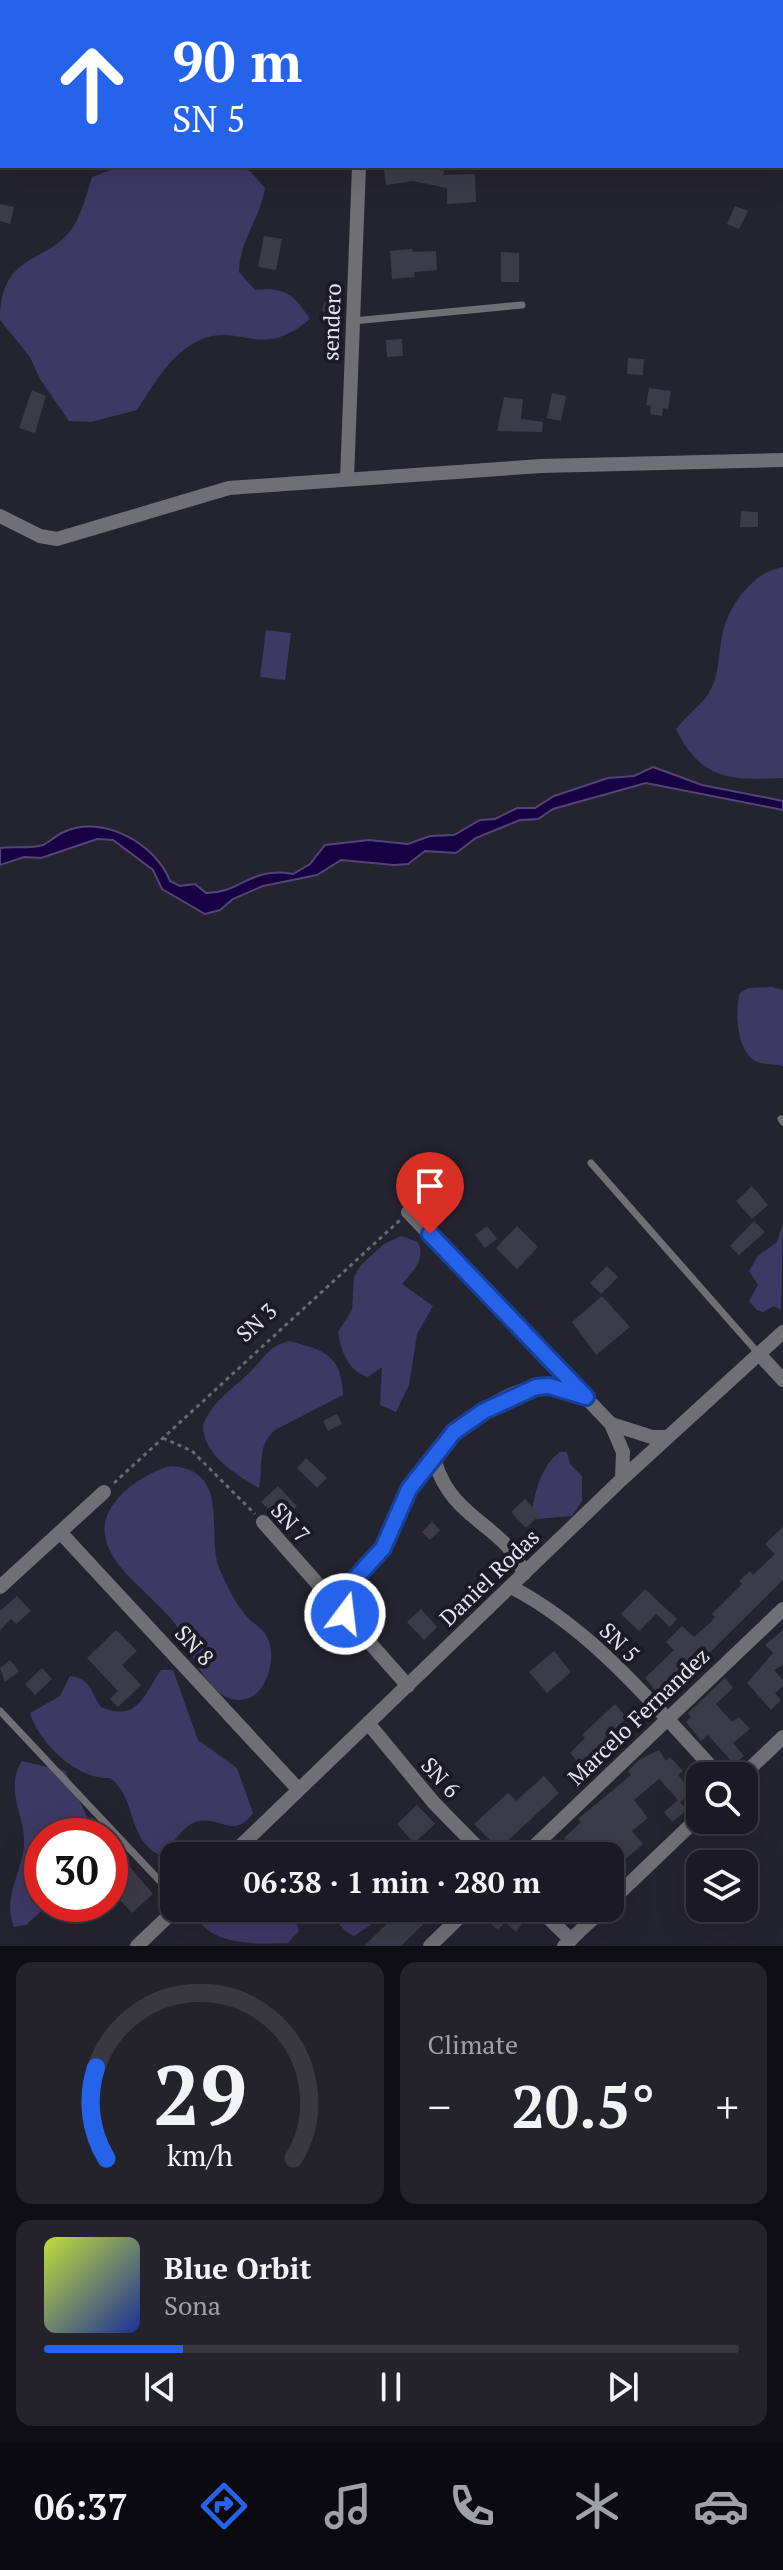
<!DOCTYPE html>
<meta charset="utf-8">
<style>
body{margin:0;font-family:"PT Serif",serif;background:#24232c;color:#f1f3f6;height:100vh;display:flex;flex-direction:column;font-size:30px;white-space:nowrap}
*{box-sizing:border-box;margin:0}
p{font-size:26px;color:#a0a1a6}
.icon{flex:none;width:44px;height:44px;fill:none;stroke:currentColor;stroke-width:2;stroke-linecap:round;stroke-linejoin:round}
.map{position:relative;height:1946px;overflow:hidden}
.drawer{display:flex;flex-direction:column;gap:16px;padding:16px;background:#0f0e14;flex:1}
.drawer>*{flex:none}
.banner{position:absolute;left:0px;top:0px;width:784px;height:168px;box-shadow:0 8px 32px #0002,0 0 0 2px #393841;background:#2563eb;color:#fff;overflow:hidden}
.tools{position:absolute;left:686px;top:1762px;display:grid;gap:16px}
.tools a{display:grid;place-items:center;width:72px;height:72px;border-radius:16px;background:#1b1a24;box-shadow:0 8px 32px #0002,0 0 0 2px #393841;font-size:40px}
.speed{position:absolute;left:24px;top:1818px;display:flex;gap:16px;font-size:40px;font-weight:700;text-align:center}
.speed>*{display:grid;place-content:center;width:104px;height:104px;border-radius:50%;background:#1b1a24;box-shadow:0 8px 32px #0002,0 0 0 2px #393841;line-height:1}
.speed .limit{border:12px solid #d22;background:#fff;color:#111}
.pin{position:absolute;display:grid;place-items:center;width:68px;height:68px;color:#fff;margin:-82px -34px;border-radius:50% 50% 50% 0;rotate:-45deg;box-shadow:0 0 8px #0007}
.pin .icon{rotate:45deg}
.me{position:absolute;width:88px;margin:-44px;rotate:15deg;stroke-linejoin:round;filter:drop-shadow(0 0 6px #0008)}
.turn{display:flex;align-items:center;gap:28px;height:168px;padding:0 40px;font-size:36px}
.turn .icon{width:104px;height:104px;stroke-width:2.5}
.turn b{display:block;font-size:56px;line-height:68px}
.big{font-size:60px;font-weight:700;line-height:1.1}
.drawer .card{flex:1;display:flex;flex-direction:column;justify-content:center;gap:12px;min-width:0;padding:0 28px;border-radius:16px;background:#24232c}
.drawer .dial{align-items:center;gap:0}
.dial svg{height:208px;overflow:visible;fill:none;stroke:#393841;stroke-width:7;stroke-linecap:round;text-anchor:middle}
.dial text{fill:#f1f3f6;stroke:none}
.song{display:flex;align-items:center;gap:24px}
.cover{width:96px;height:96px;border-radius:12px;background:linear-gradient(135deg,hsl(70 70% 55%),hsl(230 70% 35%))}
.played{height:8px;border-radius:4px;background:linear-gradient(90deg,#2563eb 20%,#393841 20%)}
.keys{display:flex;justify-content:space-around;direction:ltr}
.heat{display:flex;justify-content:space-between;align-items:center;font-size:44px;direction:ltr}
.drawer .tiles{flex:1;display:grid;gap:16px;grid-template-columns:1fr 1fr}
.card:last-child{grid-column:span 2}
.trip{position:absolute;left:160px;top:1842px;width:464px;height:80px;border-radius:16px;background:#1b1a24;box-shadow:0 8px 32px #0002,0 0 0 2px #393841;font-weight:700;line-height:80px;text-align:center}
.tabs{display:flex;height:128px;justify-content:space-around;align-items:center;background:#0b0a0e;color:#a0a1a6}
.tabs .icon{width:56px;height:56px}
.tabs .selected{color:#2563eb}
.tabs b{font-size:36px;color:#f1f3f6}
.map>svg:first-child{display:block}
.green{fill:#3e3865}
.water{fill:#170044;stroke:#554577;stroke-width:2}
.building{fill:#3c3b49}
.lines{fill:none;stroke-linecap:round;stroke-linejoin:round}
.path{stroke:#696874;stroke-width:3;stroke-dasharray:4 4;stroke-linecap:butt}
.service{stroke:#6f6f75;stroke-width:7}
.minor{stroke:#6f6f75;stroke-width:14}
.route-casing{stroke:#184099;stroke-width:20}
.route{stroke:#2563eb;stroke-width:14}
.labels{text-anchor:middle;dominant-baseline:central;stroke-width:8;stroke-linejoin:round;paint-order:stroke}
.street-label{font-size:22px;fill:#e6e5ee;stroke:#1b1a26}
</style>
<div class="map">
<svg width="783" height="1946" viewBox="0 0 783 1946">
<rect width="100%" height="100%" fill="#242330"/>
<path class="green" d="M122,166h109l19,5 15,17c-5,31 -26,53 -26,84l16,18c31,-3 38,4 55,29 -51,43 -70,2 -112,22 -28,13 -45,45 -61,69l-46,12 -22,-1 -29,-42 -10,-22 -30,-37c0,-71 50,-54 75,-96 8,-14 12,-32 17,-47z
M783,567v211c-53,3 -83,1 -107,-49 9,-12 27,-26 33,-36 11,-18 9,-41 14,-61 6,-28 32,-61 60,-65z
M266,630l25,3 -6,47 -25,-3z
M772,987l11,3v76c-8,-2 -18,-1 -25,-4 -21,-7 -24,-51 -18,-69l9,-5z
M783,1223l-2,87 -7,-4 -11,6 -6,-2 -8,-9 9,-16 -9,-14 9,-15 19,-14z
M401,1236l17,6c8,18 -5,29 -16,42l31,22 -16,28 -8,51 -13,27 -16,-7 2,-38 -14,10c-20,-6 -27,-26 -30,-45l14,-22 2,-33 7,-12 23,-21z
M289,1341c35,9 53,14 54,54l-68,35c-19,17 -11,34 -16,58 -23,-13 -57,-34 -56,-63 10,-25 29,-35 47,-53 14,-13 18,-26 39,-31z
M560,1452h7l3,12 12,12v25l-10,15 -36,3 -4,-5c2,-21 10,-50 28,-62z
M170,1466c62,3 36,68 49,102 8,18 17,38 31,52 6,5 14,10 17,17 10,18 1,57 -21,62 -37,9 -56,-53 -70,-74 -24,-35 -104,-76 -57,-128 13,-14 33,-26 51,-31z
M161,1670h12l25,70 39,28 16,45c-21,29 -35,-1 -60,10 -14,7 -20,23 -33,32 -33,-14 -23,-58 -50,-77 -33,2 -71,-35 -80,-65l30,-17 10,-20c22,3 20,16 31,31 37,16 43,-13 60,-37z
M22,1761l43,10 28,58 -1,7h-50v68h7l-23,21 -12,2c-12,-29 7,-52 10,-80 3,-30 -21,-56 -2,-86z
M198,1908h86l12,12 3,11 -11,12c-34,1 -80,3 -93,-30z
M318,1908h66l-9,14 -21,14c-14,-6 -18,-20 -36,-28z"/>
<path class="water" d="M653,767l49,18 81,16v9l-137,-27 -93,26 -15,10 -18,1 -44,18 -20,15 -31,-2 -17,13 -14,1 -53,-5 -24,15 -54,11 -30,13 -13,11 -15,4 -43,-25 -9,-19 -40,-30 -16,-1 -56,19 -17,-1 -24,8v-17c13,-2 31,1 43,-3 7,-3 13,-10 21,-13 39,-18 92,12 106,49l10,5 15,-2 11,9c36,0 44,-27 87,-19l17,-10 15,-19 44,-5 39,4 22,-8 24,-1 26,-15 15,-1 22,-11h18l19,-12 54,-18 26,-2z"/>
<path class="building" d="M418,166l26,5 -1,4 32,-1 1,28 -29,2v-16l-34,-7 -27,4 -2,-15z
M0,204l14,3 -4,17 -10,-3z
M735,206l13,5 -9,18 -12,-5z
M264,236l18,3 -6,31 -18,-3z
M412,249l1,3 23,-1 1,19 -23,2 1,5 -23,2 -2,-28z
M501,252l18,1v29h-18z
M326,298l10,3 -4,13 -10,-3z
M402,339l1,17 -16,1 -1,-17z
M628,358l16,1 -1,16 -16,-1z
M649,388l22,3 -3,18 -5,-1 -1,8 -12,-2 1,-8 -5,-1z
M32,390l14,6 -11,37 -16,-5z
M552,393l14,3 -5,25 -14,-3z
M504,397l19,2 -2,20 22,3 -1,10 -45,-1z
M741,511l17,1v15h-18z
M752,1186l16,19 -16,14 -16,-18z
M754,1221l11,11 -26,23 -9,-9z
M487,1226l10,13 -12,9 -10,-13z
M517,1226l21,21 -21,22 -21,-21z
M607,1266l11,11 -17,17 -11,-11z
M602,1296l28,31 -34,28 -24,-33z
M337,1414l5,10 -14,7 -5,-10z
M306,1458l21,20 -10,10 -20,-20z
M278,1486l19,20 -16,16 -20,-20z
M525,1499l15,16 -14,13 -15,-16z
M432,1522l8,8 -10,10 -8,-8z
M783,1527v53l-86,85 -3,-4 -36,33 -13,-16 29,-28 -8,-8 16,-16 12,11 17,-15 4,-5 -3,-3 30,-30 -3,-3 11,-10 3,4 22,-21 -10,-10z
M645,1589l32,30 -7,8 -14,-13 -17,17 -18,-17z
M17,1596l14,15 -15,13 -5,-5 -11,11v-19z
M421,1609l16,18 -13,13 -17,-18z
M116,1630l21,21 -15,14 19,20 -23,22 -8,-8 8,-8 -31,-33z
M783,1630v35l-9,5 9,10v6l-8,7 6,7 -10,10 -24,-27 26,-30 -8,-8z
M554,1651l17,21 -24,21 -18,-21z
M10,1660l9,11 -14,11 -5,-14z
M42,1668l10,11 -17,16 -10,-11z
M725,1678l8,10 -17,16 16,18 7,-5 11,12 -17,14 11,13 -10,8 -26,-29 -7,6 -15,-19 5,-5 -3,-4z
M615,1704l12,14 -7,6 5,6 -22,19h-8l-16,14 -9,-10 15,-15 -3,-3z
M659,1750l7,11 4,-4 13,14 -5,4 14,17 -12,10 7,8 -15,12 -8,-10 14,-12 -19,-21 -25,21 14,18 -16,13 11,13 -21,18 -17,-17 -19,11h-14l-8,-9 4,-4 -4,-5 17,-16 -3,-3 53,-44 -3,-4 12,-12z
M544,1776l15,17 -60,56 -25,-25 34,-31 8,8z
M417,1805l18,19 -21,19 -17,-19z
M381,1840l15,16h-32l6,-6z
M130,1867l23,27 -21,19 -22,-24z
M382,1908h46l6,6 -33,32h-37l28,-27z
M488,1908l13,6 8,-6 14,14 -7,10 -11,-10 -7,8 -16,-14z"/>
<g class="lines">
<path class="path" d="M163,1438l29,13 63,63
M114,1483l286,-263"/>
<path class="service" d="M0,125l2,-7
M353,321l169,-16
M781,1119l2,3
M591,1163l168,191
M408,1212l29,-27
M0,1711l174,185"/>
<path class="minor" d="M347,479l12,-313
M0,516l40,20 17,3 172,-51 312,-22 242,-6
M408,1212l203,212 12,28 -1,27
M759,1354l24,26
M611,1424l41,13h16
M263,1522l145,164
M60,1532l238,257
M524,1574c-17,-49 -71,-52 -89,-112 18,-33 65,-71 104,-75 14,-2 29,5 43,9
M0,1587l104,-95
M511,1587c83,43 146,122 209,189
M345,1614l1,-25 37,-41 26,-59 26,-27
M368,1723l66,80 52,53
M742,1776l41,-39
M230,1856l392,-377 161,-147
M524,1856l259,-247
M610,1902l90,-86
M538,1908l33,32
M137,1946l40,-38
M430,1946l39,-38
M564,1946l40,-38"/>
</g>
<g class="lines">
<g class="route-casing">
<path id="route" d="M345,1614l1,-25 37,-41 26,-59 45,-57 30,-21 52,-24 13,-1 37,11 -156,-163"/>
</g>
<use href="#route" class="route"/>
</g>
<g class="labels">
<g class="street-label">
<text transform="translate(331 322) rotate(-88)">sendero</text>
<text transform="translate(256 1322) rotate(-42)">SN 3</text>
<text transform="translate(291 1522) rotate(47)">SN 7</text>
<text transform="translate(489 1577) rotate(-44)">Daniel Rodas</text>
<text transform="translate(620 1642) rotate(45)">SN 5</text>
<text transform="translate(195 1645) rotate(47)">SN 8</text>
<text transform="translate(638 1716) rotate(-44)">Marcelo Fernandez</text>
<text transform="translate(441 1777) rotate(48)">SN 6</text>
</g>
</g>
</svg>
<div class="tools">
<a><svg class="icon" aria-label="search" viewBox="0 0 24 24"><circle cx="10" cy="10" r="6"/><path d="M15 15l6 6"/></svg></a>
<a><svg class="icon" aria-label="layers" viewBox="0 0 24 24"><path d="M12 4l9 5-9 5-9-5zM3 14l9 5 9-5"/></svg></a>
</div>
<div class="speed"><div class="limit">30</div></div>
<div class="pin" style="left:430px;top:1234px;background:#d93025"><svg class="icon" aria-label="arrive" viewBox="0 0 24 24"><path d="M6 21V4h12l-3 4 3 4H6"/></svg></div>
<svg class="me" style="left:345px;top:1614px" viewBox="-20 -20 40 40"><circle r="17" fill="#2563eb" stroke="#fff" stroke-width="3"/><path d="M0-11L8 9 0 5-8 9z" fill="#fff"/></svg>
<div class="trip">06:38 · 1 min · 280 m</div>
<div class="banner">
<div class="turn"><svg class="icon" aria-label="ahead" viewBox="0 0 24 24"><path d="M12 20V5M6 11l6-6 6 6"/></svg><div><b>90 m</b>SN 5</div></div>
</div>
</div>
<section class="drawer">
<div class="tiles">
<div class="card dial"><svg viewBox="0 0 100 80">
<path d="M14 69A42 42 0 1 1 86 69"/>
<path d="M14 69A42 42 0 0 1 10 34" stroke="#2563eb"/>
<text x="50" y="56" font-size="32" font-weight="700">29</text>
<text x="50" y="72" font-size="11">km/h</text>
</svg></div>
<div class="card"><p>Climate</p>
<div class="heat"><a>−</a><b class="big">20.5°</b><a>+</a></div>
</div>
<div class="card">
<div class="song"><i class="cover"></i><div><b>Blue Orbit</b><p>Sona</p></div></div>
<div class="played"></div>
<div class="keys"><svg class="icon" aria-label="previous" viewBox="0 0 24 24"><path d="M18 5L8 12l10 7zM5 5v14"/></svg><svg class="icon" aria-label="pause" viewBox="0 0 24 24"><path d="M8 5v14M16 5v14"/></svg><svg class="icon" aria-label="next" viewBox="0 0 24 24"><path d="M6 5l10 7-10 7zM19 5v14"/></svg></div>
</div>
</div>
</section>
<nav class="tabs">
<b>06:37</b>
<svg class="icon selected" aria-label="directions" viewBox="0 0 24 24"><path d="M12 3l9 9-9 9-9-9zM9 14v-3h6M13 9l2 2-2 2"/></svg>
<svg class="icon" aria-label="music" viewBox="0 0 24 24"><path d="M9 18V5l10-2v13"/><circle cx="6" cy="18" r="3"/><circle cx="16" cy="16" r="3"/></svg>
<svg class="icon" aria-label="phone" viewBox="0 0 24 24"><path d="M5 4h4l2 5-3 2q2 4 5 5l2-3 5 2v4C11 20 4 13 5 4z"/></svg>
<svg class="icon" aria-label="climate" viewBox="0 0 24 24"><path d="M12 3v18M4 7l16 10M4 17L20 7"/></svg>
<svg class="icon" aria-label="car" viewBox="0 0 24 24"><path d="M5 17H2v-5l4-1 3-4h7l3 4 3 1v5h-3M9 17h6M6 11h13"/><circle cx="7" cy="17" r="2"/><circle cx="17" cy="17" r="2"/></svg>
</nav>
